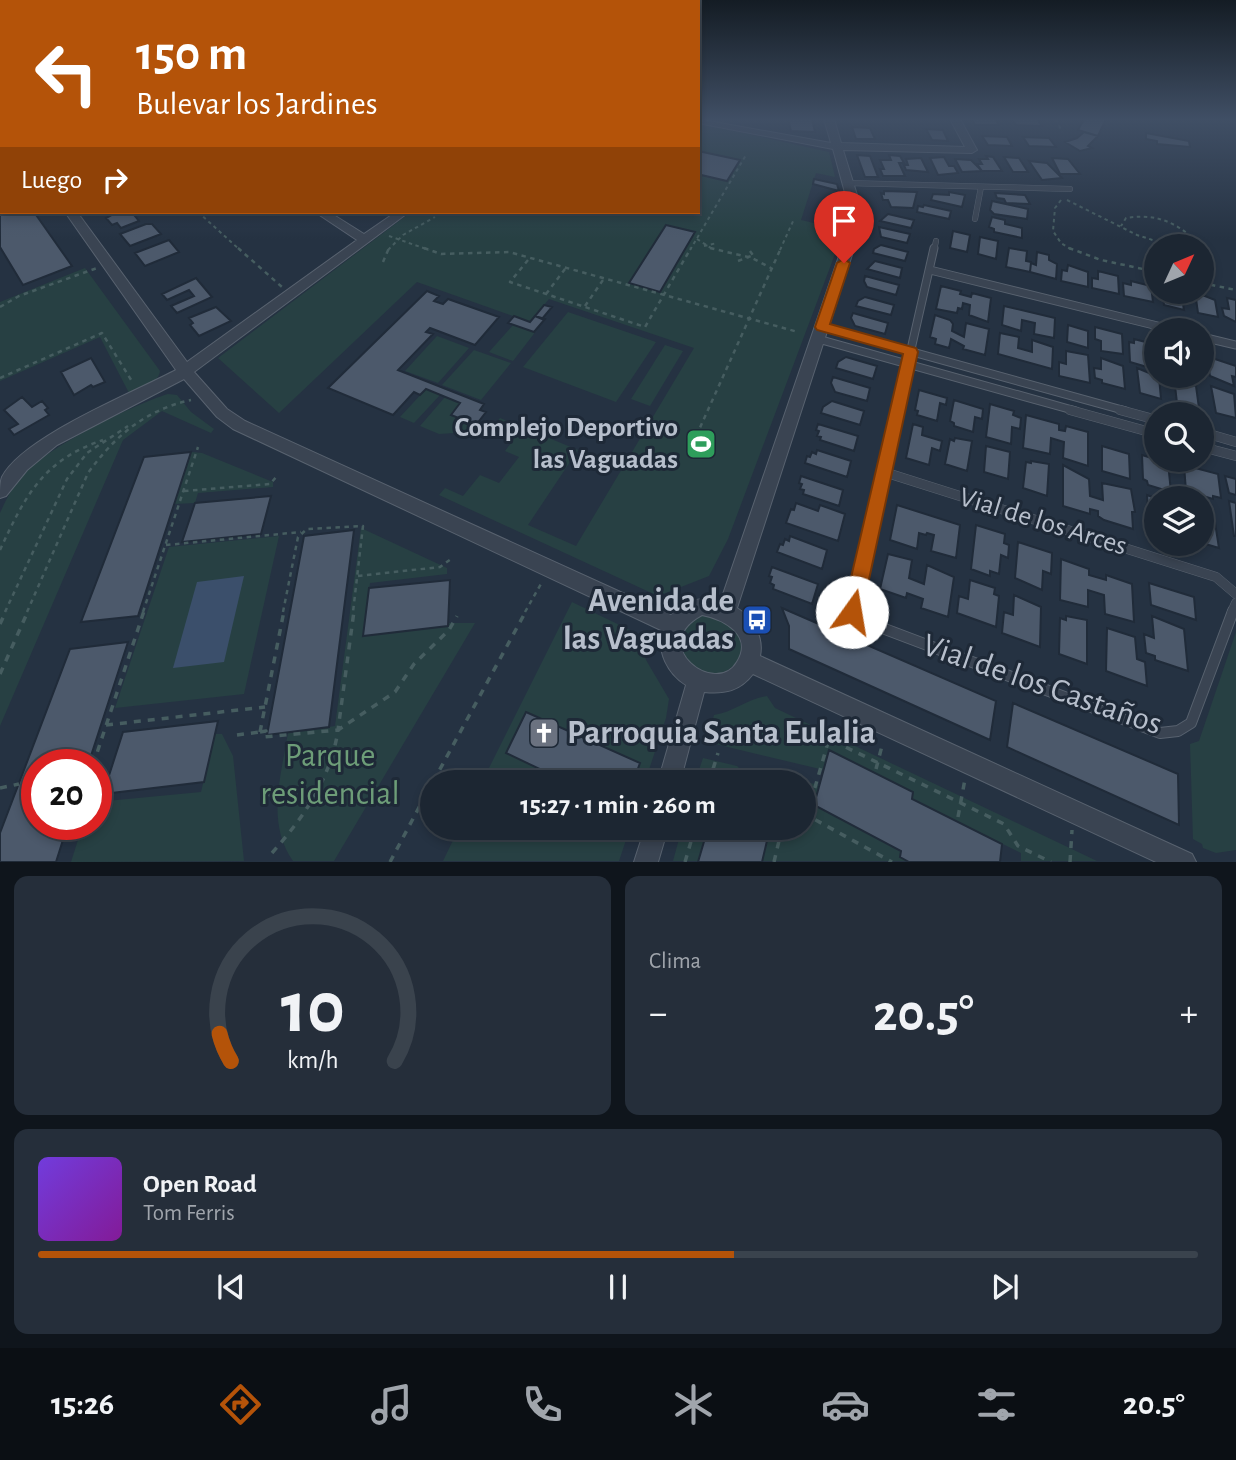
<!DOCTYPE html>
<html lang="es">
<meta charset="utf-8">
<style>
body{margin:0;font-family:"Alegreya Sans",sans-serif;background:#252e3a;color:#f1f3f6;height:100vh;display:flex;flex-direction:column;font-size:26px;white-space:nowrap}
*{box-sizing:border-box;margin:0}
p{font-size:23px;color:#a0a5ac}
.icon{flex:none;width:38px;height:38px;fill:none;stroke:currentColor;stroke-width:2;stroke-linecap:round;stroke-linejoin:round}
.map{position:relative;height:862px;overflow:hidden}
.panel{display:flex;flex-direction:column;gap:14px;padding:14px;background:#0f151c;flex:1}
.panel>*{flex:none}
.guide{position:absolute;left:0px;top:0px;width:700px;height:214px;box-shadow:0 4px 10px #0003,0 0 0 2px #3a434d;background:#b45309;color:#fff;overflow:hidden}
.needle{width:46px;rotate:46deg}
.fabs{position:absolute;left:1144px;top:234px;display:grid;gap:14px}
.fabs a{display:grid;place-items:center;width:70px;height:70px;border-radius:50%;background:#1c2632;box-shadow:0 4px 10px #0003,0 0 0 2px #3a434d;font-size:35px}
.speed{position:absolute;left:21px;top:749px;display:flex;gap:14px;font-size:35px;font-weight:700;text-align:center}
.speed>*{display:grid;place-content:center;width:91px;height:91px;border-radius:50%;background:#1c2632;box-shadow:0 4px 10px #0003,0 0 0 2px #3a434d;line-height:1}
.speed .limit{border:10px solid #d22;background:#fff;color:#111}
.pin{position:absolute;display:grid;place-items:center;width:60px;height:60px;color:#fff;margin:-72px -30px;border-radius:50% 50% 50% 0;rotate:-45deg;box-shadow:0 0 7px #0007}
.pin .icon{rotate:45deg}
.me{position:absolute;width:77px;margin:-38px;rotate:13deg;stroke-linejoin:round;filter:drop-shadow(0 0 5px #0008)}
.turn{display:flex;align-items:center;gap:24px;height:147px;padding:0 21px;font-size:32px}
.turn .icon{width:91px;height:91px;stroke-width:2.5}
.turn b{display:block;font-size:49px;line-height:60px}
.then{display:flex;align-items:center;height:66px;padding:0 21px;background:#0003;gap:14px;font-size:26px}
.big{font-size:52px;font-weight:600;line-height:1.1}
.panel .widget{flex:1;display:flex;flex-direction:column;justify-content:center;gap:10px;min-width:0;padding:0 24px;border-radius:14px;background:#252e3a}
.panel .dial{align-items:center;gap:0}
.dial svg{height:182px;overflow:visible;fill:none;stroke:#3a434d;stroke-width:7;stroke-linecap:round;text-anchor:middle}
.dial text{fill:#f1f3f6;stroke:none}
.song{display:flex;align-items:center;gap:21px}
.cover{width:84px;height:84px;border-radius:10px;background:linear-gradient(135deg,hsl(260 70% 55%),hsl(290 70% 35%))}
.played{height:7px;border-radius:4px;background:linear-gradient(90deg,#b45309 60%,#3a434d 60%)}
.keys{display:flex;justify-content:space-around;direction:ltr}
.heat{display:flex;justify-content:space-between;align-items:center;font-size:38px;direction:ltr}
.panel .tiles{flex:1;display:grid;gap:14px;grid-template-columns:1fr 1fr}
.widget:last-child{grid-column:span 2}
.trip{position:absolute;left:420px;top:770px;width:396px;height:70px;border-radius:35px;background:#1c2632;box-shadow:0 4px 10px #0003,0 0 0 2px #3a434d;font-weight:600;line-height:70px;text-align:center}
.menu{display:flex;height:112px;justify-content:space-around;align-items:center;background:#0b0f14;color:#a0a5ac}
.menu .icon{width:49px;height:49px}
.menu .active{color:#b45309}
.menu b{font-size:32px;color:#f1f3f6}
.map>svg:first-child{display:block}
.green{fill:#274043}
.water{fill:#3b4f6b}
.building{fill:#4c596b;stroke:#202b39;stroke-width:2}
.lines{fill:none;stroke-linecap:round;stroke-linejoin:round}
.lane-far3-casing{stroke:#58626f;stroke-width:6}
.lane-far2-casing{stroke:#58626f;stroke-width:9}
.lane-far1-casing{stroke:#58626f;stroke-width:10}
.lane-casing{stroke:#58626f;stroke-width:12}
.street-casing{stroke:#58626f;stroke-width:2}
.path-far2{stroke:#465d60;stroke-width:2;stroke-dasharray:3.5 3.5;stroke-linecap:butt}
.path-far1{stroke:#465d60;stroke-width:2.5;stroke-dasharray:4.5 4.5;stroke-linecap:butt}
.path{stroke:#465d60;stroke-width:3.5;stroke-dasharray:7 7;stroke-linecap:butt}
.lane-far3{stroke:#3a4452;stroke-width:5}
.lane-far2{stroke:#3a4452;stroke-width:7}
.lane-far1{stroke:#3a4452;stroke-width:9}
.lane{stroke:#3a4452;stroke-width:10}
.street{fill:#3a4452;fill-rule:evenodd}
.route{fill:#b45309;stroke:#753606;stroke-width:2}
.labels{text-anchor:middle;dominant-baseline:central;stroke-width:6;stroke-linejoin:round;paint-order:stroke}
.poi-label{font-size:28px;font-weight:bold;fill:#b7bfcc;stroke:#1e2937;text-anchor:end}
.street-label{font-size:28px;fill:#b7bfcc;stroke:#1e2937}
.near-poi-label{font-size:33px;font-weight:bold;fill:#b7bfcc;stroke:#1e2937;text-anchor:end}
.near-street-label{font-size:33px;fill:#b7bfcc;stroke:#1e2937}
.near-park-label{font-size:33px;fill:#6d9d78;stroke:#1e2937}
</style>
<div class="map">
<svg width="1236" height="862" viewBox="0 0 1236 862">
<rect width="100%" height="100%" fill="#253242"/>
<path class="green" d="M698,123l131,29 6,25 -19,-4 -15,47 43,10 -116,309 -19,37 -51,20 -219,-101 6,-7 18,8 17,-21 19,8 20,-26 -14,-6 9,-12 -23,-10 9,-11 78,32 -50,75 48,21 118,-198 -145,-49 -19,23 -113,-40 -138,131 -61,-55 193,-146h287z
M85,268l75,103c-2,14 -19,17 -31,22l-29,-56 -100,44v-79z
M568,312l88,30 -40,60 -93,-35z
M543,322l-30,39 -24,-9 24,-27 21,7z
M437,336l32,12 -31,35 -33,-12z
M665,345l18,6 -33,55 -19,-7z
M474,350l37,13 -30,37 -39,-15z
M426,389l14,6 -26,28 -14,-6z
M168,394l9,1 14,17 23,17 -3,4 -49,-22 -39,29 -123,286v-213c6,-13 12,-26 22,-37 25,-29 110,-71 146,-82z
M445,397l15,6 -9,12 25,10 -6,7 -31,2 -19,-8z
M191,452l11,1 71,29v5l-75,6 -3,10 -21,1z
M361,528l86,40v6l-77,9 -7,53 85,-10v-3h27l-141,238h-41c-27,-38 -12,-85 -5,-128l47,-7z
M279,536l-35,158 -129,14 54,-161z
M572,602l62,30 6,7 6,21 23,39 -3,19 -21,64h-163z
M709,615c7,3 15,5 21,8 37,25 -15,78 -43,36 -7,-10 -6,-20 -2,-31l15,-12z
M1236,632v218l-20,3 -13,-5 -1,-4 -9,-5 -3,-95 9,-3z
M767,696l8,12 322,153h-76v-8l-109,-54 1,-7 -83,-41 -6,19 -117,-28 7,-27c20,-3 33,-16 53,-19z
M215,734h7l11,22 11,105 -173,1 12,-38h13v-22l105,-10z
M703,758l34,8 6,6 -1,10h-47z
M773,774l46,11 -5,20 87,46 -1,6 9,4h-147l8,-33h33v-46h-41l3,-5z
M459,828h171l-11,33h-176z
M682,828h26l-10,33h-25z"/>
<path class="water" d="M244,576l-20,86 -51,6 24,-86z"/>
<path class="building" d="M788,119h24l3,13 -24,-1z
M972,119h23l4,6h-24z
M1012,119h25l5,7 -26,-1z
M1084,119h22l-8,17 -20,-6z
M852,127l18,1 5,11h-19z
M926,129l17,1 5,11 -16,-1z
M1084,132l14,4 -10,10 4,2 -12,3 -15,-9 12,-4z
M1146,133l43,8 1,6 -33,-3v-3l-11,-2z
M982,136l25,1 5,9 -24,-1z
M1023,137l26,1 7,9 -27,-1z
M698,151l42,9 -13,21 -26,-6 -3,5z
M857,155l13,1 8,21h-13z
M889,155l11,1 4,7h-5l6,13h-22l-3,-7h4l-4,-9h11z
M986,156l7,1 9,14h-20l-5,-7h5l-3,-5h9z
M944,157l5,9h5l4,7 -20,2 -8,-17z
M1004,157l15,1 9,14h-15z
M921,158l7,14 -22,-2 -2,-5h4l-2,-6z
M1052,158l16,1 12,15h-20z
M955,159l16,1 11,11 -20,1z
M1029,161l18,2 15,15 -20,2z
M814,179l23,5 2,7 -26,-7z
M884,191l33,1 -4,16 -22,-1 -3,-7h-5l-2,-7 3,1z
M949,192l16,3 -3,12 -31,-7 2,-6 16,1z
M995,193l30,2 5,9 -24,-1 -2,-4 -7,-1z
M0,199l2,13h32l38,54 -49,19 -23,-38z
M992,201l36,8 -1,10 -33,-5 -4,-4z
M924,205l27,6 -2,8 -32,-7 1,-6 5,1z
M117,212h20l2,2 -4,2 4,5 -18,7 -4,-5 -5,2 -6,-7z
M831,212l10,1 1,11 -11,-1z
M888,214l26,6 -3,8 -31,-7z
M992,217l13,3v4l17,4v10l-28,-6v-3l-5,-2z
M146,224h6l9,10 -31,12 -10,-12z
M666,225l29,7 -35,60 -31,-9z
M879,227l31,7 -3,9 -26,-6z
M953,231l17,4 -3,17 -17,-4z
M980,237l18,4 -2,18 -18,-5z
M169,240l10,12 -34,14 -10,-13z
M881,245l27,7 -3,9 -32,-8 1,-4z
M1009,248l18,3 -1,10 5,1 -1,10 -24,-5z
M1037,252l12,3v5l8,4 -1,15 -26,-7 1,-9 5,2z
M875,261l27,7 -2,10 -33,-9z
M1068,265l20,7v15l-27,-6 1,-11 5,1z
M1098,271l20,5 1,18 -27,-6v-10l6,1z
M865,276l34,9 -3,10 -29,-8 -3,-6z
M196,278l16,19 -35,16 -6,-7 23,-10 -5,-6 -22,10 -5,-6z
M1131,281l20,5 2,16 -29,-6 -1,-13 8,2z
M941,286l20,5 -1,3 11,3 1,-4 19,5 -3,24 -19,-7 1,-10 -7,-2 -1,6 -4,-1 -1,5 -21,-4z
M427,291l12,5 -5,5 9,3 5,-5 51,18 -24,28 -45,-17 -4,4 7,2 -35,36 86,34 -4,6 6,2 -10,13 -25,-10 9,-12 -34,-14 -6,6 -6,-3 -21,23 -65,-27z
M1163,292h18l3,18 -20,-5z
M1195,292l20,8 3,17 -20,-4z
M865,297l29,8 -3,10 -35,-9 2,-5z
M1227,298l9,2v22l-12,-6 -2,-8 7,1z
M544,305l8,2 -10,12 -7,-3z
M1004,306l51,12 -1,20 -20,-4 1,-11 -13,-3 -1,11 -19,-6z
M216,307l15,14 -32,15 -9,-11 3,-2 -4,-5z
M853,313l35,10 -3,11 -30,-8 -4,-8z
M935,315l15,5 3,4 -1,7 12,6 2,-14 23,6 -4,26 -22,-6 1,-3 -13,-7 -2,9 -14,-4 1,-5 -6,-2z
M514,316l16,6 5,-6 10,3 -11,13 -26,-9z
M1068,325l20,6v17l-21,-6z
M1095,327l27,7 1,20 -22,-3v-10l-6,-2z
M1000,333l19,4 -1,11 14,4v-12l21,7 -1,22 -54,-15z
M1134,339l23,6v20l-10,-2v4l-17,-5 -1,-20 5,1z
M1066,351l22,4 2,28 -31,-7v-14l7,2z
M1206,356l30,10v11l-4,-1 2,10 -24,-10z
M846,357l31,9 -4,13 -37,-11 2,-6z
M91,358l14,24 -12,5 -2,-2 -17,10 -13,-23z
M1101,358l22,8 2,23 -23,-6v-3l-7,-2 -1,-10 7,1z
M1137,368l22,9 2,22 -21,-6z
M833,377l37,11 -3,13 -32,-9 -4,-9z
M1174,377l22,9 3,22 -22,-5z
M1211,386l23,8 2,24 -20,-5z
M919,390l28,8 -1,7 -6,-2 -3,18 -20,-6 1,-4 -3,-1z
M22,397l10,10 10,-6 6,7 -3,2 4,5 -35,20 -5,-6 9,-5 -14,-14z
M954,400l29,9 -1,10 -7,-2 -2,15 -19,-6v-3l-4,-2z
M832,401l32,10 -4,14 -39,-12 2,-6z
M990,404l24,7 -1,4 8,3 -1,11 -8,-2 -1,17 -25,-7z
M1026,415l33,9v6l6,1 1,-5 22,6v34l-25,-8 1,-16 -13,-4 -1,16 -27,-6z
M818,424l40,12 -4,15 -34,-11 1,-3 -4,-1 2,-5 -3,-1z
M913,424l10,3 -1,8 20,6 -2,10 -8,-3 -3,17 -23,-7z
M955,438l17,3 -5,30 -22,-7 5,-25 4,2z
M986,446l24,6 -2,27 -24,-7z
M1102,446l27,8 1,25 -28,-8z
M817,450l34,11 -4,16 -42,-14 2,-7 3,1 2,-5 4,2z
M191,452l-53,164 -57,6 63,-165z
M1142,455l26,8 3,29 -23,-7 -1,-4 -4,-2z
M1031,461l18,3 -2,32 -24,-8 3,-26 5,1z
M1063,465l26,14 1,17 13,4 -1,-17 29,6 4,23h-3l1,17 -29,-9 -6,-4v-5l-8,-2v5l-27,-8z
M1184,465l34,9 3,24 -8,-2v3l-27,-8z
M801,476l42,14 -4,16 -36,-12 1,-4 -4,-1 2,-5 -3,-1z
M1225,476l11,3v16l-7,-2z
M1147,495l11,4 -1,30 -8,-2z
M271,496l-10,38 -79,8 13,-39z
M1229,501l7,2v33h-2z
M796,503l22,8 2,-6 25,9 -7,27 -52,-18 5,-14 3,1z
M897,505l63,20 -4,33 -25,-7 3,-16 -7,-2 -1,2 -7,-2 -2,16 -27,-9z
M1202,512l12,4 5,32 -17,-5z
M976,525l29,9 -1,9 5,2 -1,13 -7,-3 -2,19 -9,-3v5l-19,-7z
M354,530l-25,197 -62,8 37,-199z
M790,536l37,14 -5,19 -45,-17 3,-8 3,1 2,-6 4,2z
M1018,542l34,11 -1,21 -8,-3 -1,19 -27,-12z
M888,554l24,6 -3,18 15,6 3,-19 27,12 -6,40 -27,-9 2,-9 -16,-6 -1,5 -26,-9z
M1061,559l28,10v6l17,5v-5l26,9 2,38 -29,-8 -1,-19 -16,-5v17l-28,-7z
M772,567l46,17 -6,20 -39,-15 1,-4 -4,-2 2,-6 -3,-1z
M450,580l-2,46 -85,10 6,-48z
M970,580l25,8 -1,6 5,2 -3,31 -39,-14 2,-17 9,3z
M1149,583l45,14 2,23 -45,-15z
M1014,595l27,12 -1,40 -38,-14 2,-21 9,3z
M782,608l214,93 -6,39 -201,-91v-23z
M1066,616l21,4v44l-28,-10 1,-36 6,2z
M1152,616l32,13 4,42 -33,-11v-4l-9,-3 -2,-19 10,4z
M1107,628l28,9 2,22 8,3 2,24 -41,-15z
M128,642l-40,123h-51v59h31l-12,38h-56v-29l70,-184z
M1013,703l165,71 1,51 -172,-78z
M526,712l114,51 -7,19h-66l-61,-29z
M218,721l-14,61 -101,12 20,-62z
M829,750l84,42 -1,7 90,45 -2,18h-91l-9,-5 1,-6 -87,-46z
M708,828h62l-8,34h-64z"/>
<g class="lines">
<g class="lane-far3-casing">
<path id="lane-far3" d="M847,183l223,6
M975,219l6,-32
M934,250l2,-9"/>
</g>
<g class="lane-far2-casing">
<path id="lane-far2" d="M930,270l248,61
M822,327l304,84
M1202,337l34,8
M818,339l258,72
M897,411l37,-163"/>
</g>
<g class="lane-far1-casing">
<path id="lane-far1" d="M1070,410l87,24
M1120,410l37,10
M1202,432l34,10
M1202,447l34,9
M884,472l332,105 20,17
M852,612l46,-202
M1232,612l4,-9"/>
</g>
<g class="lane-casing">
<path id="lane" d="M852,611l9,9 299,113 18,-2 13,-8 42,-112"/>
</g>
<g class="street-casing">
<path id="street" d="M698,119l133,24 -7,-24h10l7,24 124,4 -15,-28h10l17,31 -5,3 -129,-3 19,61v13l-125,384c16,10 27,29 23,48l432,198 4,8h-40l-403,-188c-13,17 -28,20 -49,18l-24,90h-22l28,-97c-18,-11 -30,-34 -23,-54l-430,-202 -16,-12 -33,-38 -127,66 -30,25 -21,26 -6,2c0,-7 0,-16 2,-21 22,-41 131,-84 174,-107l-111,-158h12l110,150 170,-122 -42,-28h14l35,22 32,-22h13l-215,160 33,37 18,12 426,194c16,-16 28,-18 50,-15l129,-376v-13l-17,-62 -135,-26zM702,615c21,4 52,20 35,47 -21,36 -91,-17 -35,-47z
M0,187h2l-2,7z
M645,828h23l-10,34h-24z"/>
</g>
<path class="path-far2" d="M1056,119l6,13
M1061,200l-6,8 -2,23 8,12 11,7
M1067,200l70,35 25,8 20,2 6,-11c-19,-15 -38,-20 -62,-16l-5,8
M198,212l42,38
M389,236l40,14
M697,239l17,11
M704,246l13,-3
M388,250l15,-15 32,-18
M690,250l56,-95
M780,250l14,-31"/>
<path class="path-far1" d="M238,248l44,39
M424,248l17,6 68,-2 289,80
M710,248l42,10 19,10
M1069,248l32,12 56,12
M750,251l5,7
M528,260l-18,22 135,45 46,-79
M738,261l13,-5
M383,262l6,-14
M1202,283l34,7
M546,294l19,-25
M585,306l18,-26
M0,307l19,-11 78,-28
M0,378l102,-45 31,50
M689,452l92,-204
M184,491l86,-7 7,-8
M166,545l135,-13
M0,550c25,-54 43,-90 103,-110
M358,576l82,-9 11,-8
M5,612l62,-133 20,-26 41,-27
M27,612l61,-139c27,-37 57,-63 103,-73
M143,612l55,-165
M283,612l15,-75 9,-8 56,-3 -10,86
M525,612l17,-30"/>
<path class="path" d="M0,624l6,-13
M0,674l28,-63
M106,725l159,-18
M260,732l24,-121
M260,732l6,-1 -2,6 74,-7 16,-119
M237,735l23,-3
M93,765l51,-154
M876,769l7,-27
M96,776l11,-1
M433,782l93,-171
M709,782l9,-29
M0,788l19,-4
M265,793l25,10 21,-2
M803,813l89,49
M807,815l22,-76 175,85 14,22 33,16
M958,817l7,-38
M272,853c32,-36 59,-75 66,-123l57,-38 19,-28 35,-34 8,-14
M390,862l42,-79
M685,862l10,-34
M774,862l8,-34
M1070,862l2,-32"/>
<use href="#lane-far3" class="lane-far3"/>
<use href="#lane-far2" class="lane-far2"/>
<use href="#lane-far1" class="lane-far1"/>
<use href="#lane" class="lane"/>
<use href="#street" class="street"/>
</g>
<linearGradient id="sky" x2="0" y2="1"><stop stop-color="#141c24"/><stop offset="0.5" stop-color="#404f65"/><stop offset="1" stop-color="#404f65" stop-opacity="0"/></linearGradient>
<rect width="1236" height="239" fill="url(#sky)"/>
<path class="route" d="M844,259l6,4 -20,61 86,24 2,4 -56,260 -3,7 -7,2 -7,-2 -2,-7 60,-258 -86,-24 -2,-3 22,-64z"/>
<defs>
<g id="stadium-square" transform="scale(1.575)"><rect x="-9" y="-9" width="18" height="18" rx="4" fill="#2e9e5b" stroke="#1e2937"/><path d="M0-5a6.5 5 0 1 0 0 10a6.5 5 0 1 0 0-10ZM-3.5-1.8h7v3.6h-7Z" fill="#fff"/></g>
<g id="bus-square" transform="scale(1.575)"><rect x="-9" y="-9" width="18" height="18" rx="4" fill="#1a4fb4" stroke="#1e2937"/><path d="M-5-6H5V4H4V6H2V4H-2V6H-4V4H-5ZM-3.5-4V0h7V-4ZM-3.5 1.2v1.5H-2V1.2ZM2 1.2v1.5H3.5V1.2Z" fill="#fff"/></g>
<g id="church-square" transform="scale(1.575)"><rect x="-9" y="-9" width="18" height="18" rx="4" fill="#6b7280" stroke="#1e2937"/><path d="M-1.2-6h2.4v3.5h3.3v2.4h-3.3V6h-2.4V-.1h-3.3v-2.4h3.3Z" fill="#fff"/></g>
</defs>
<g fill-rule="evenodd">
<use href="#stadium-square" x="701" y="444"/>
<use href="#bus-square" x="757" y="620"/>
<use href="#church-square" x="544" y="733"/>
</g>
<g class="labels">
<g class="poi-label">
<text x="678" y="428">Complejo Deportivo<tspan x="678" dy="32">las Vaguadas</tspan></text>
</g>
<g class="street-label">
<text transform="translate(1043 522) rotate(17)">Vial de los Arces</text>
</g>
<g class="near-poi-label">
<text x="734" y="601">Avenida de<tspan x="734" dy="38">las Vaguadas</tspan></text>
<text x="567" y="733" text-anchor="start">Parroquia Santa Eulalia</text>
</g>
<g class="near-street-label">
<text transform="translate(1042 685) rotate(19)">Vial de los Castaños</text>
</g>
<g class="near-park-label">
<text x="330" y="756">Parque<tspan x="330" dy="38">residencial</tspan></text>
</g>
</g>
</svg>
<div class="fabs">
<a><svg class="needle" viewBox="-14 -14 28 28"><path d="M0-13l5 13h-10z" fill="#e53935"/><path d="M0 13l5-13h-10z" fill="#a0a5ac"/></svg></a>
<a><svg class="icon" aria-label="sound" viewBox="0 0 24 24"><path d="M4 9h4l5-4v14l-5-4H4zM17 9q2 3 0 6"/></svg></a>
<a><svg class="icon" aria-label="search" viewBox="0 0 24 24"><circle cx="10" cy="10" r="6"/><path d="M15 15l6 6"/></svg></a>
<a><svg class="icon" aria-label="layers" viewBox="0 0 24 24"><path d="M12 4l9 5-9 5-9-5zM3 14l9 5 9-5"/></svg></a>
</div>
<div class="speed"><div class="limit">20</div></div>
<div class="pin" style="left:844px;top:263px;background:#d93025"><svg class="icon" aria-label="arrive" viewBox="0 0 24 24"><path d="M6 21V4h12l-3 4 3 4H6"/></svg></div>
<svg class="me" style="left:852px;top:612px" viewBox="-20 -20 40 40"><circle r="19" fill="#fff"/><path d="M0-13L10 11 0 6-10 11z" fill="#b45309"/></svg>
<div class="trip">15:27 · 1 min · 260 m</div>
<div class="guide">
<div class="turn"><svg class="icon" aria-label="left" viewBox="0 0 24 24"><path d="M17 20v-9H6M10 6l-5 5 5 5"/></svg><div><b>150 m</b>Bulevar los Jardines</div></div>
<div class="then">Luego<svg class="icon" aria-label="right" viewBox="0 0 24 24"><path d="M7 20v-9h11M14 6l5 5-5 5"/></svg></div>
</div>
</div>
<section class="panel">
<div class="tiles">
<div class="widget dial"><svg viewBox="0 0 100 80">
<path d="M14 69A42 42 0 1 1 86 69"/>
<path d="M14 69A42 42 0 0 1 9 57" stroke="#b45309"/>
<text x="50" y="56" font-size="32" font-weight="700">10</text>
<text x="50" y="72" font-size="11">km/h</text>
</svg></div>
<div class="widget"><p>Clima</p>
<div class="heat"><a>−</a><b class="big">20.5°</b><a>+</a></div>
</div>
<div class="widget">
<div class="song"><i class="cover"></i><div><b>Open Road</b><p>Tom Ferris</p></div></div>
<div class="played"></div>
<div class="keys"><svg class="icon" aria-label="previous" viewBox="0 0 24 24"><path d="M18 5L8 12l10 7zM5 5v14"/></svg><svg class="icon" aria-label="pause" viewBox="0 0 24 24"><path d="M8 5v14M16 5v14"/></svg><svg class="icon" aria-label="next" viewBox="0 0 24 24"><path d="M6 5l10 7-10 7zM19 5v14"/></svg></div>
</div>
</div>
</section>
<nav class="menu">
<b>15:26</b>
<svg class="icon active" aria-label="directions" viewBox="0 0 24 24"><path d="M12 3l9 9-9 9-9-9zM9 14v-3h6M13 9l2 2-2 2"/></svg>
<svg class="icon" aria-label="music" viewBox="0 0 24 24"><path d="M9 18V5l10-2v13"/><circle cx="6" cy="18" r="3"/><circle cx="16" cy="16" r="3"/></svg>
<svg class="icon" aria-label="phone" viewBox="0 0 24 24"><path d="M5 4h4l2 5-3 2q2 4 5 5l2-3 5 2v4C11 20 4 13 5 4z"/></svg>
<svg class="icon" aria-label="climate" viewBox="0 0 24 24"><path d="M12 3v18M4 7l16 10M4 17L20 7"/></svg>
<svg class="icon" aria-label="car" viewBox="0 0 24 24"><path d="M5 17H2v-5l4-1 3-4h7l3 4 3 1v5h-3M9 17h6M6 11h13"/><circle cx="7" cy="17" r="2"/><circle cx="17" cy="17" r="2"/></svg>
<svg class="icon" aria-label="filters" viewBox="0 0 24 24"><path d="M4 7h16M4 17h16"/><circle cx="9" cy="7" r="2"/><circle cx="15" cy="17" r="2"/></svg>
<b>20.5°</b>
</nav>
